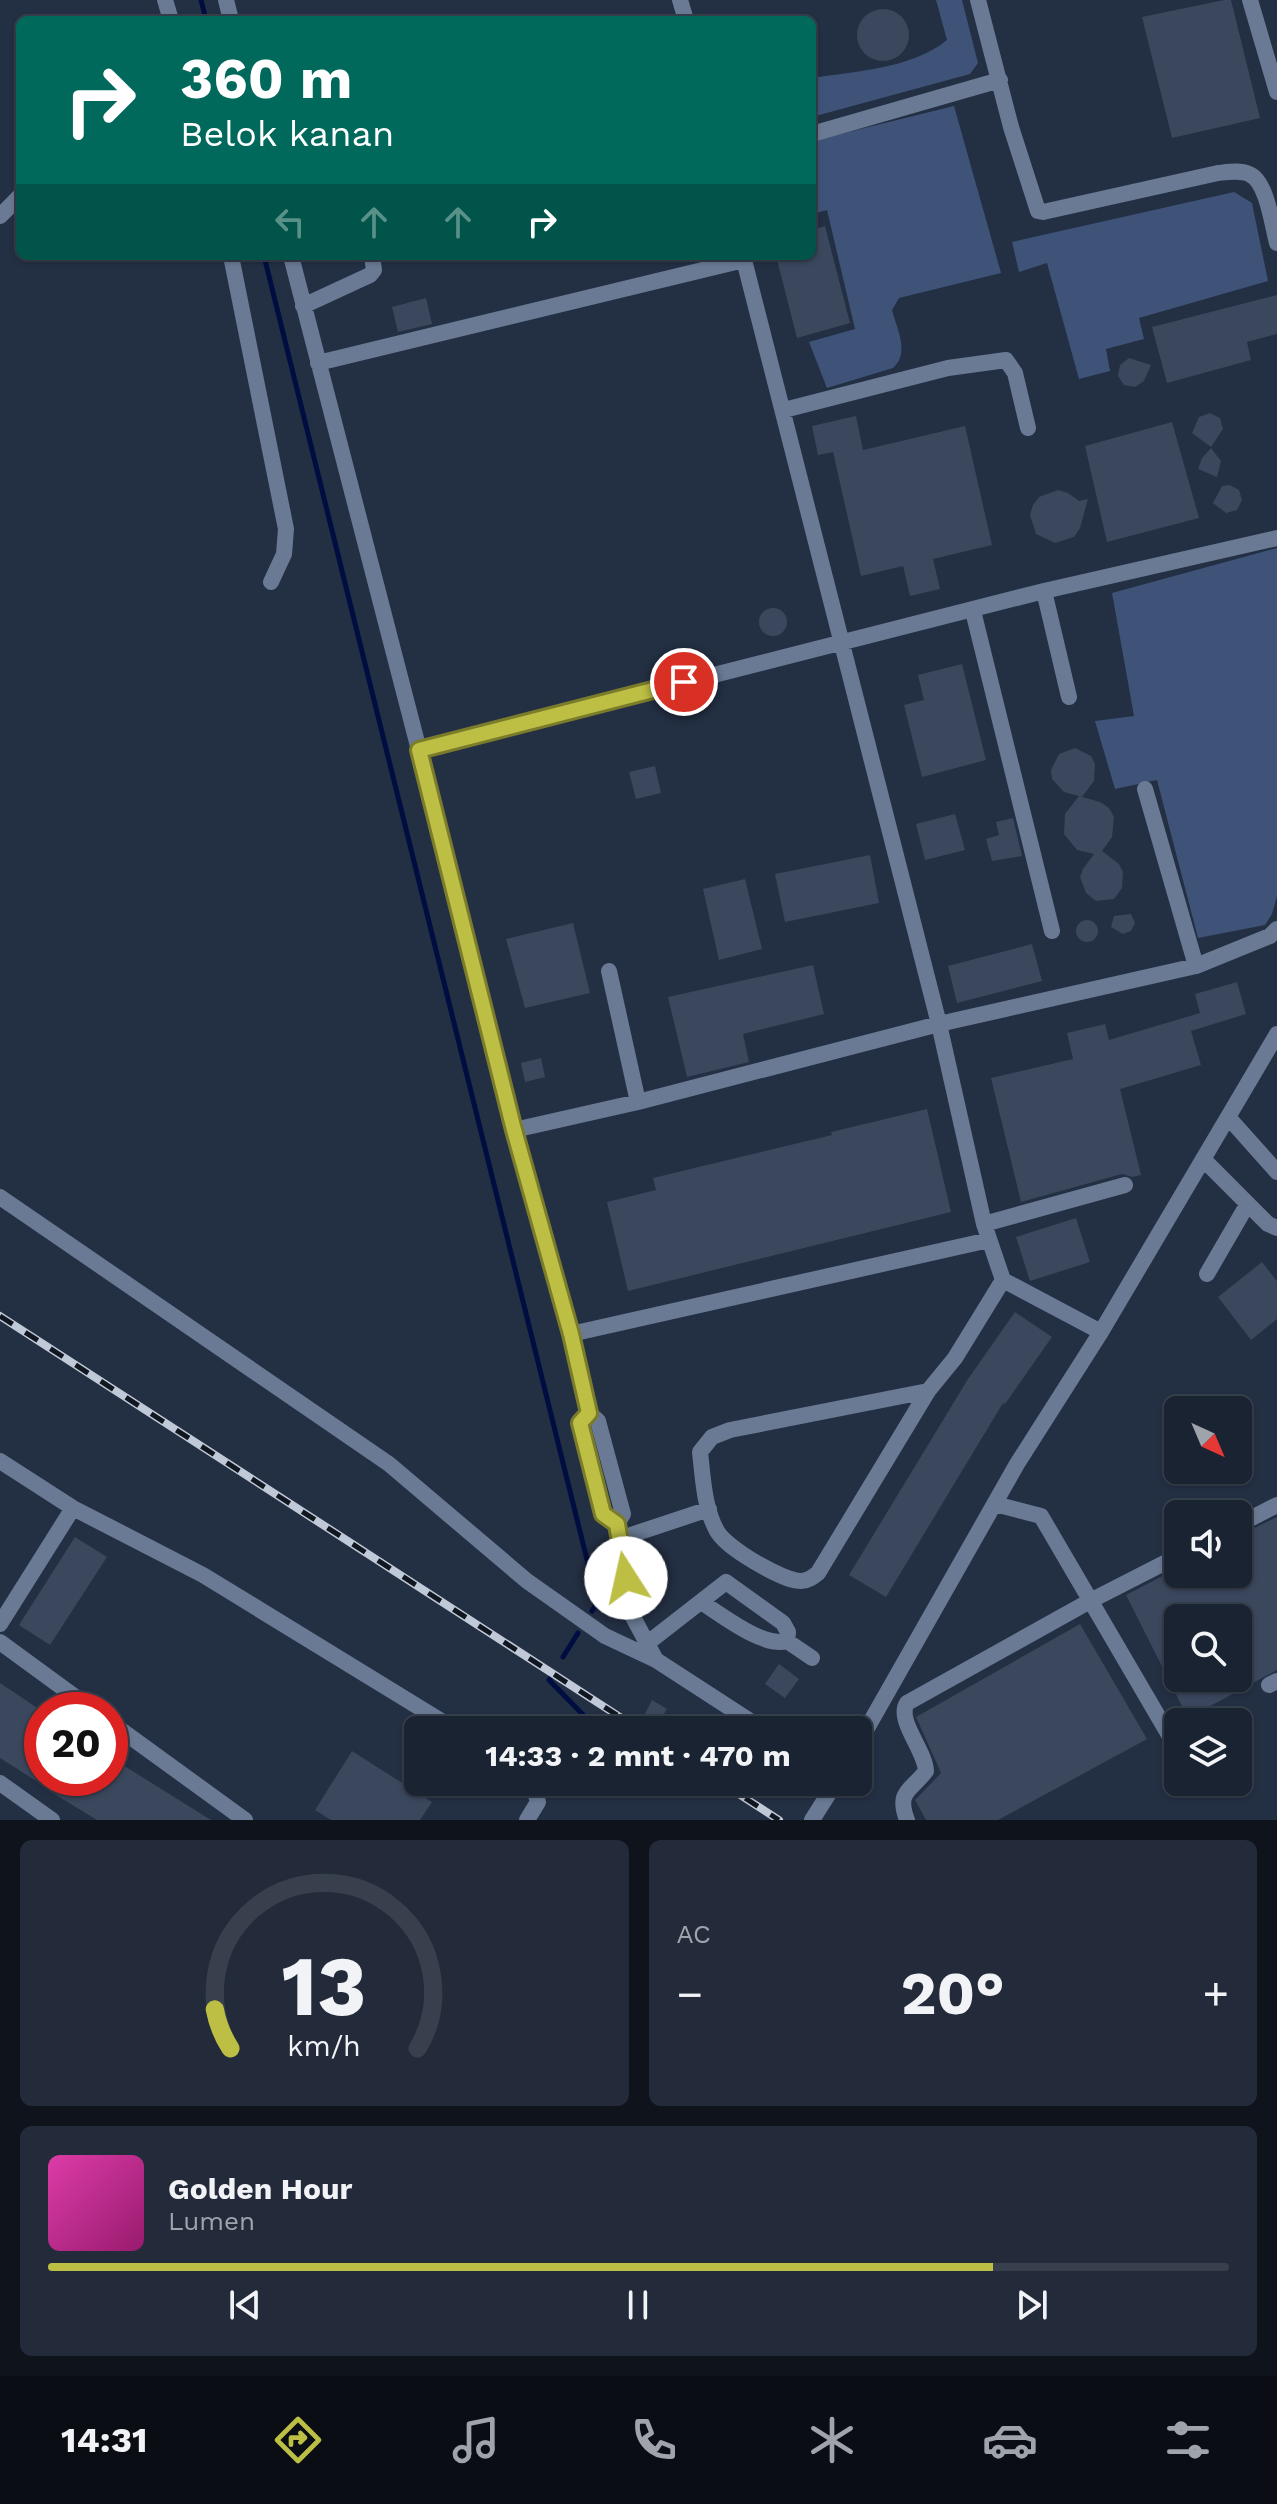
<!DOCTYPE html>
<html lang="id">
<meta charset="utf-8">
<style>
body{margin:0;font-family:"Work Sans",sans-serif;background:#232b3a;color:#f1f3f6;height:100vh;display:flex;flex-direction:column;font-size:30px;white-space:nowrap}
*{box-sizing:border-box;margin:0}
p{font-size:26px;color:#9fa4ac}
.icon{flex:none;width:44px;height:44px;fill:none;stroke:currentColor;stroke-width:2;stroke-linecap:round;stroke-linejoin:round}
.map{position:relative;height:1820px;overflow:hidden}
.drawer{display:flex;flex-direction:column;gap:20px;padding:20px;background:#0e131c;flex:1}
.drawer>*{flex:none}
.guide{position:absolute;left:16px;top:16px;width:800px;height:244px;border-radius:12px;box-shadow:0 2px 6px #0004,0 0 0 2px #38404d;background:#00695c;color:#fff;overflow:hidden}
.needle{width:52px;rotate:136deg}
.fabs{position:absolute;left:1164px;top:1396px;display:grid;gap:16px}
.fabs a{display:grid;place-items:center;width:88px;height:88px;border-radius:12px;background:#1a2332;box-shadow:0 2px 6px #0004,0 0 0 2px #38404d;font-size:40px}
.speed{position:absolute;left:24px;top:1692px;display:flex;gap:16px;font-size:40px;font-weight:700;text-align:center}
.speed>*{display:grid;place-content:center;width:104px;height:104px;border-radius:50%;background:#1a2332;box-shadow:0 2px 6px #0004,0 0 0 2px #38404d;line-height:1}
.speed .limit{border:12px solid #d22;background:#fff;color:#111}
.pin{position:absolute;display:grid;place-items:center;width:68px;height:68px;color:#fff;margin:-34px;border:4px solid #fff;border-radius:50%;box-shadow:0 2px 8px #0007}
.me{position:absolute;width:88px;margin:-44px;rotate:350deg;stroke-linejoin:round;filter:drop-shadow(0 0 6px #0008)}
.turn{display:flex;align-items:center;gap:28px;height:168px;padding:0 32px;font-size:36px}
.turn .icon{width:104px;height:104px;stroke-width:2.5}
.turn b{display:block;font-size:56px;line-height:68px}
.lanes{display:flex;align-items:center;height:76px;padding:0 32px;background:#0003;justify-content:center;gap:40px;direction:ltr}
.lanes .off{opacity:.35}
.big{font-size:60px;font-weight:700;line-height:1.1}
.drawer .tile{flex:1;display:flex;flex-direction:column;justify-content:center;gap:12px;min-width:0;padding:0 28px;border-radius:12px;background:#232b3a}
.drawer .dial{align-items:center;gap:0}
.dial svg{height:208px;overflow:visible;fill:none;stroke:#38404d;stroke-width:7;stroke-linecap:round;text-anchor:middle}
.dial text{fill:#f1f3f6;stroke:none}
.song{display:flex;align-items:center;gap:24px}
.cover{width:96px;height:96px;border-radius:12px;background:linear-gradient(135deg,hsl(320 70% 55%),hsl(320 70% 35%))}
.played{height:8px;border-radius:4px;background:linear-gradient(90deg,#bcbf44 80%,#38404d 80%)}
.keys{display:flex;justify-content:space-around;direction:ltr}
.heat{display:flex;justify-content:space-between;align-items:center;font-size:44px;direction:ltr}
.drawer .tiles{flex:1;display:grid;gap:20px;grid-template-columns:1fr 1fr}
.tile:last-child{grid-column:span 2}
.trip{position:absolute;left:404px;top:1716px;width:468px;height:80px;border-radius:12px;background:#1a2332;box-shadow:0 2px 6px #0004,0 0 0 2px #38404d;font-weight:700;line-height:80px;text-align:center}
.tabs{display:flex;height:128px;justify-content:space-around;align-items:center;background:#0a0e14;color:#9fa4ac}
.tabs .icon{width:56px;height:56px}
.tabs .active{color:#bcbf44}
.tabs b{font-size:36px;color:#f1f3f6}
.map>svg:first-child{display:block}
.green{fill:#3e5377}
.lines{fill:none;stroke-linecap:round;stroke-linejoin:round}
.stream{stroke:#000d41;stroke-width:5}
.building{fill:#3a475d;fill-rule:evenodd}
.minor{stroke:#6a7a94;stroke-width:16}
.rail-casing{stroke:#c0c9d7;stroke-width:8}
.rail{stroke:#111720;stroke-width:5;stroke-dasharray:15;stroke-linecap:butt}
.route-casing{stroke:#7a7c2c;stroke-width:20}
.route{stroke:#bcbf44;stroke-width:14}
</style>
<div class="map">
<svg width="1277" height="1820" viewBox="0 0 1277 1820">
<rect width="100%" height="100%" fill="#232f43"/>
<path class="green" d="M936,0h26l16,63 -8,11 -158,43v-39c44,-7 99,-9 135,-38z
M954,106l47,167 -102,25 -7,12c5,19 18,43 1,58l-66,20 -18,-46 46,-13 -28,-119 -15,4v-73z
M1234,192l18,11 16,78 -129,37 5,21 -38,10 4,22 -31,8 -32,-116 -28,9 -7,-30z
M1277,548v348l-5,18 -7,11 -67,13 -41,-158 -42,9 -20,-68 39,-5 -22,-123z"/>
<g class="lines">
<path class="stream" d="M201,0l5,20
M264,256l331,1336 1,13 -4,6
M563,1657l15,-24
M552,1676l-3,4 49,50
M665,1782l16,9"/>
</g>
<path class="building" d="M1224,0h7l29,118 -88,20 -30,-121z
M857 35a26 26 0 1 1 52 0a26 26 0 1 1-52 0Z
M825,226l25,97 -53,15 -21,-82h36v-26z
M1277,295v39l-30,8 4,18 -84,23 -15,-56z
M426,298l6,26 -34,8 -6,-25z
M1129,358l22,7 -7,16 -9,6 -11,-2 -6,-9 2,-11z
M1210,413l10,5 3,11 -12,18 -19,-14 7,-16z
M856,416l7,34 102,-24 27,119 -59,14 7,30 -30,7 -7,-30 -42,10 -28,-124 -15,3 -6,-29z
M1172,422l27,96 -92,24 -22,-96z
M1211,448l10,13 -4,16 -19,-8 4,-11z
M1230,485l9,5 3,10 -5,10 -11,3 -13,-10 9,-17z
M1058,490l10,3 11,8 9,-2 -8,29 -6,9 -19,6 -19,-9 -6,-19 3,-10 6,-8z
M759 622a14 14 0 1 1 28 0a14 14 0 1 1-28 0Z
M962,664l24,96 -64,17 -18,-72 20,-5 -6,-25z
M1075,748l16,8 4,8 -1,17 -12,16 -18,-5 -12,-13 -1,-9 8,-16z
M655,766l6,27 -25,6 -7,-27z
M1079,796l21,6 9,6 5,9 -2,20 -10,14 17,13 4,8 -1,16 -8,11 -18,2 -10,-8 -6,-16 3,-8 11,-15 -17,-4 -13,-16 1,-20z
M955,814l10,36 -40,10 -9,-36z
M1013,818l9,38 -30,5 -6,-22 13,-4 -3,-13z
M870,855l9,48 -94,19 -10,-48z
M745,879l17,70 -43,11 -16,-71z
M1131,914l4,9 -4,8 -8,3 -12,-7 3,-11z
M1076 931a11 11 0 1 1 22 0a11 11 0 1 1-22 0Z
M573,923l17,70 -65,15 -19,-69z
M1032,944l10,37 -85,22 -9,-37z
M813,965l11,49 -81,20 6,28 -62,15 -19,-80z
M1237,982l9,32 -55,17 10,34 -81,24 21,86 -9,2 -10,-3 -101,28 -30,-124 82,-19 -6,-26 38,-9 4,16 91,-27 -5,-19z
M541,1058l4,19 -20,5 -4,-19z
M927,1109l24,103 -323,79 -21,-89 49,-12 -3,-12 179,-43 -1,-3z
M1076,1218l14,44 -60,19 -14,-44z
M1262,1262l15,19v38l-26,21 -33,-43z
M1015,1312l37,25 -47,67 -2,-1 -117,194 -37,-22 119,-196z
M1277,1517v153l-89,48 -62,-123 52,-27v6h60v-38zM1178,1618h60v60h-60z
M75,1537l32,20 -57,88 -31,-20z
M1080,1624l67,115 -149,81h-72l-11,-20 26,-27 -25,-56z
M779,1664l20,15 -14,19 -20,-14z
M0,1683l42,28v67h68v-21l101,63h-114l-46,-28 1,-1 -52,-33z
M652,1700l15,9 -8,13 -14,-8z
M352,1751l80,51 -12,18h-89l-16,-10z"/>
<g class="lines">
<path class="minor" d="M165,0l6,20
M226,0l5,20
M680,0l6,20
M978,0l33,127 27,84 5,1 175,-39c10,-1 22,-3 31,1 18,7 23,51 28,69
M1250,0l27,92
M812,134l188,-54
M0,216l20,-20
M231,256l55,273 -2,25 -13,28
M291,256l128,494 95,380 57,204 18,79 9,8 25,93 -6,10 16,93 23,43 108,70
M743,256l196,768 257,-58 74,-30 7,-7
M303,306l67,-31 4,-5 -2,-14
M318,363l426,-103
M784,410l164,-42 58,-8 9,13 13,55
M1044,591l25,106
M973,611l79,320
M419,750l625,-159 233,-53
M1145,789l51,177
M609,971l29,131
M1228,1117l49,55
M514,1130l124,-28 301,-78 45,200 19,56 -48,78 -27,33 -110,182c-5,4 -10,8 -17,8 -18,0 -75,-33 -84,-50 -13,-23 -14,-53 -17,-79l12,-15 18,-7 198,-39
M1203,1159l65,65 9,4
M0,1197l389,267 138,117 78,55 51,24
M984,1224l141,-39
M1207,1274l40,-69
M1003,1280l98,52
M571,1334l418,-94
M589,1413l-9,10 23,91 14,10
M0,1461l73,47 130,67 253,155
M995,1504l46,12 128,219
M1238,1525l39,-20
M619,1539l90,-30
M701,1602c21,13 62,46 86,39l25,17
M0,1624l73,-116
M0,1642l93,68
M640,1649l86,-67 57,41 5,9 -1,9
M1269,1685l8,-4
M110,1722l135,98
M858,1744l159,-280 84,-132 176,-298
M0,1783l52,37
M527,1820l11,-18 -6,-20
M812,1820l24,-38
M907,1820c-11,-29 4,-29 19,-49 -1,-21 -30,-51 -19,-68l183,-102 88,-45"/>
<g class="rail-casing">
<path id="rail" d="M0,1316l640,414
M720,1782l59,38"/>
</g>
<use href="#rail" class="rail"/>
</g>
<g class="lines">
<g class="route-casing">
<path id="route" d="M626,1578l-9,-54 -14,-10 -23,-91 9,-10 -18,-79 -57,-204 -95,-380 265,-68"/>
</g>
<use href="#route" class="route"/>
</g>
</svg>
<div class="fabs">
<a><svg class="needle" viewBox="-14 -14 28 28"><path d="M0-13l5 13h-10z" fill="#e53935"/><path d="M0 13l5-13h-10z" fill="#9fa4ac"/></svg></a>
<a><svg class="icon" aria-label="sound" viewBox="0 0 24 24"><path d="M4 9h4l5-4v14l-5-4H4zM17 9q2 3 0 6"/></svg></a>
<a><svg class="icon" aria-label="search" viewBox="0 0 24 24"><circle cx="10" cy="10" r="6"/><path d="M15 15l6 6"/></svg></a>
<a><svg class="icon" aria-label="layers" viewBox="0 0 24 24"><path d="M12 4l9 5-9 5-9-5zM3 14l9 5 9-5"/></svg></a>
</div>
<div class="speed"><div class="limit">20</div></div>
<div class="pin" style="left:684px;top:682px;background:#d93025"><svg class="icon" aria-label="arrive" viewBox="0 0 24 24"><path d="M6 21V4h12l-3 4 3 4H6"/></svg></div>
<svg class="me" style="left:626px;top:1578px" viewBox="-20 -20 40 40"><circle r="19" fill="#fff"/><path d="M0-13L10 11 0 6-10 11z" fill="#bcbf44"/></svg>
<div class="trip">14:33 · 2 mnt · 470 m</div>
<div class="guide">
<div class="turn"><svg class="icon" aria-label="right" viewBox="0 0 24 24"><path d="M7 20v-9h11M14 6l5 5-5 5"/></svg><div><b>360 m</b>Belok kanan</div></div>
<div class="lanes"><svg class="icon off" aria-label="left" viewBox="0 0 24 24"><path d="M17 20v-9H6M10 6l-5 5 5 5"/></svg><svg class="icon off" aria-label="ahead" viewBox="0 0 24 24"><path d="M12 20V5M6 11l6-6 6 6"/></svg><svg class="icon off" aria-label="ahead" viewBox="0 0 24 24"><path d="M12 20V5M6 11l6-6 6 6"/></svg><svg class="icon" aria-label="right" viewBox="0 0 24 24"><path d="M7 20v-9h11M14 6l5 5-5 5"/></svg></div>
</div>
</div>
<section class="drawer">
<div class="tiles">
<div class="tile dial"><svg viewBox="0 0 100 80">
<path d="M14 69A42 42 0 1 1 86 69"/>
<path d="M14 69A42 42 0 0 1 8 54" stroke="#bcbf44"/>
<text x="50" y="56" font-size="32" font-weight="700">13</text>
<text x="50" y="72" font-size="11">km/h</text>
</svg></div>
<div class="tile"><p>AC</p>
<div class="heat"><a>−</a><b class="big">20°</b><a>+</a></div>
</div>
<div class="tile">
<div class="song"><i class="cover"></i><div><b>Golden Hour</b><p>Lumen</p></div></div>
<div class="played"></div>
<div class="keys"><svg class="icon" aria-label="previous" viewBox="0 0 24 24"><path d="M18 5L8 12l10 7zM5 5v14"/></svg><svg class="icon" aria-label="pause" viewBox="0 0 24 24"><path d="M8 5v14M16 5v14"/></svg><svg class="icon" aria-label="next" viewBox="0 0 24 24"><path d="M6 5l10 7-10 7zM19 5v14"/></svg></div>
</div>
</div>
</section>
<nav class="tabs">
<b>14:31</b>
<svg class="icon active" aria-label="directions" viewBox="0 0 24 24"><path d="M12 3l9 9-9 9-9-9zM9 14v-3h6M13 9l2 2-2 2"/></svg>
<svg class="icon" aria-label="music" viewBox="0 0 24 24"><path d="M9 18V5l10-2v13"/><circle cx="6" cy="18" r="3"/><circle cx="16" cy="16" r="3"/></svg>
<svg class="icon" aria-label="phone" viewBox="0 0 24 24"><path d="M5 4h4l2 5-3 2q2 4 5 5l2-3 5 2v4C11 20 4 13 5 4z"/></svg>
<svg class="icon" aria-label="climate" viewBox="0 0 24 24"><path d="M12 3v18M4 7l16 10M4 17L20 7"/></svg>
<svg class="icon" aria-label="car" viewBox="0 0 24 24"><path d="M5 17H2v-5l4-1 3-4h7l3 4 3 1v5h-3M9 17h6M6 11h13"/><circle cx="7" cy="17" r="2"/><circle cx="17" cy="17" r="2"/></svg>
<svg class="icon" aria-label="filters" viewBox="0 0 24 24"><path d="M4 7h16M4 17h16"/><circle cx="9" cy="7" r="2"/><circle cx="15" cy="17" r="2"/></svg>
</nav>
